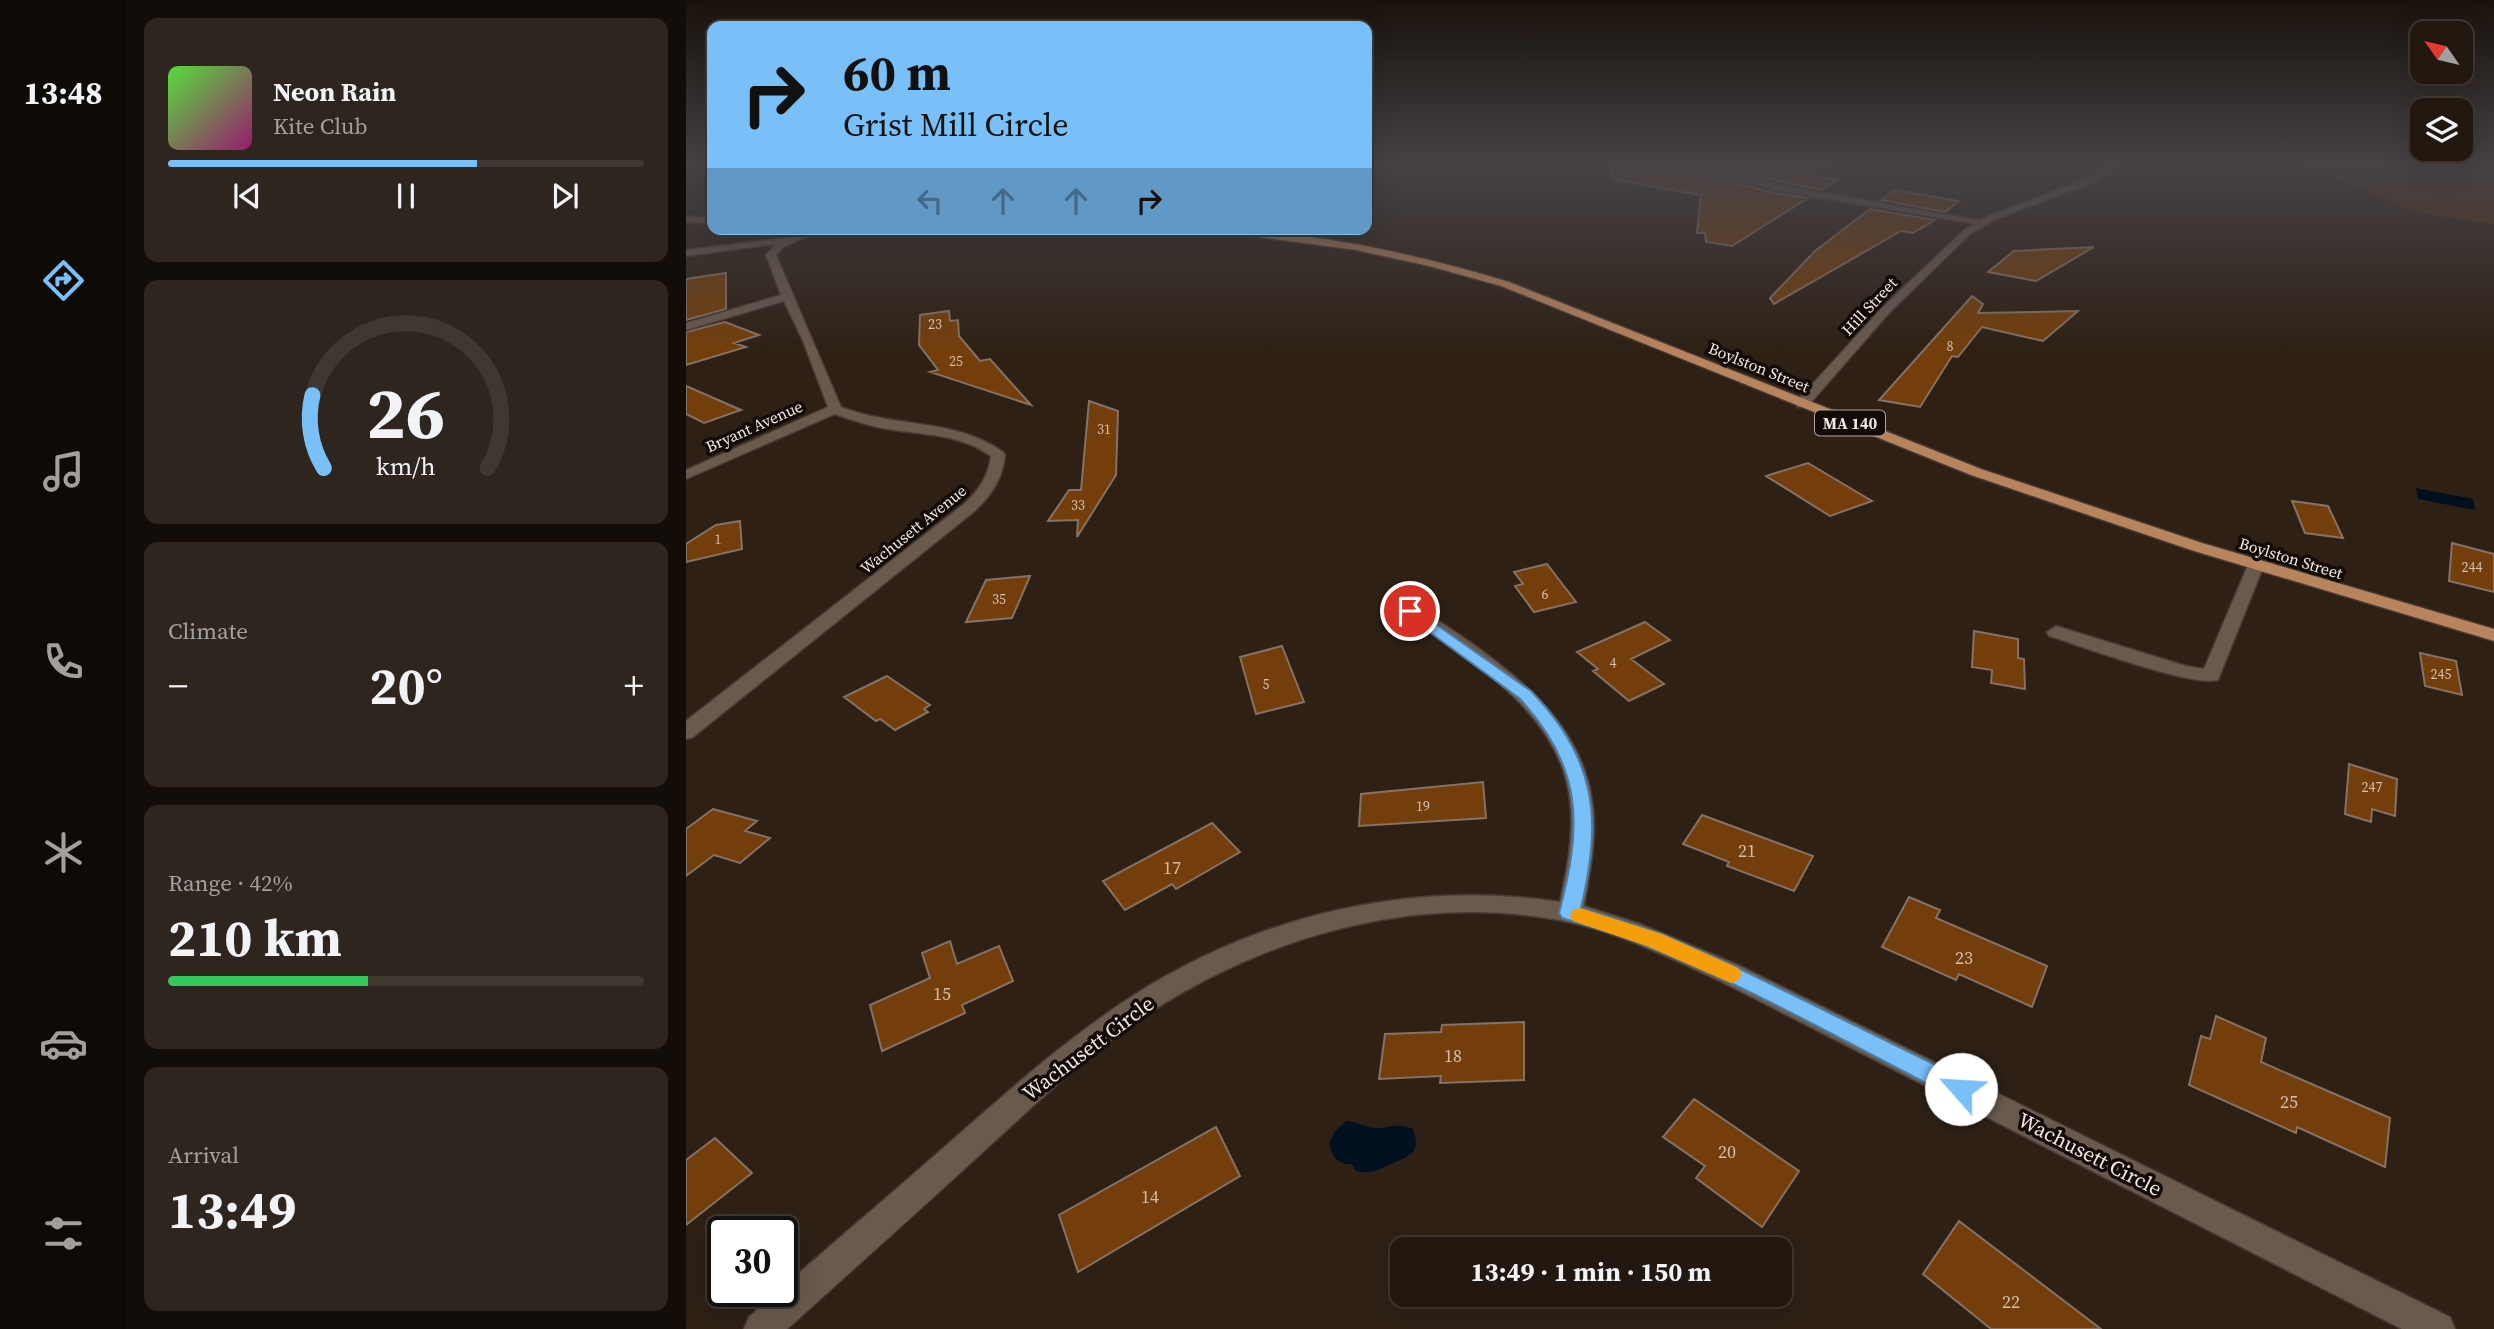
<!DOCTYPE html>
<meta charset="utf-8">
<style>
body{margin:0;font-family:"Source Serif 4",serif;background:#2e251e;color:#f1f3f6;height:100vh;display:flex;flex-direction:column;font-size:26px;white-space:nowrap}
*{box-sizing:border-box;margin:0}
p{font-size:23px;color:#a2a09f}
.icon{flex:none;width:38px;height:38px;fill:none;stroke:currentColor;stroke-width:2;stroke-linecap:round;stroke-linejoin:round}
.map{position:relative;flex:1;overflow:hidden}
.side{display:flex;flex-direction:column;gap:18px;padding:18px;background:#130d09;width:560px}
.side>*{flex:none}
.guide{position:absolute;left:21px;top:21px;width:665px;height:214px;border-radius:14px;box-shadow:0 7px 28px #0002,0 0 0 2px #3f3730;background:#79bff8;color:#111;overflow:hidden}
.needle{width:46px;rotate:304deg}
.buttons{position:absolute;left:1724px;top:21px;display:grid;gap:14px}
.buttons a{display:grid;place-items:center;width:63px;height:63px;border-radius:14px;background:#221810;box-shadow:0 7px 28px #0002,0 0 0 2px #3f3730;font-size:35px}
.speed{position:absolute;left:21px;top:1216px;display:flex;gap:14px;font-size:35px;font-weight:700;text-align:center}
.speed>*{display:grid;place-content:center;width:91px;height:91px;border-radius:50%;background:#221810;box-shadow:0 7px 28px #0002,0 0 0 2px #3f3730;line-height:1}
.speed .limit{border:4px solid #111;border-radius:10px;background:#fff;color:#111}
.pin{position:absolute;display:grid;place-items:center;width:60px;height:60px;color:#fff;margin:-30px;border:4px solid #fff;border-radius:50%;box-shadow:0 2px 7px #0007}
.me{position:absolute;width:77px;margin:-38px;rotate:296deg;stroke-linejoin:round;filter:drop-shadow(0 0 5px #0008)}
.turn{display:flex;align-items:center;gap:24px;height:147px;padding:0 21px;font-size:32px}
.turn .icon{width:91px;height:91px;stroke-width:2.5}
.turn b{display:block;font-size:49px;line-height:60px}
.lanes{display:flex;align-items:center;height:66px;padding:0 21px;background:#0003;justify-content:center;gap:35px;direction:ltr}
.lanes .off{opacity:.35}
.big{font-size:52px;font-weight:700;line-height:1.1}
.side .widget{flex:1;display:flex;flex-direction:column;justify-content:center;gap:10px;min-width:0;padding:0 24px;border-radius:14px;background:#2e251e}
.side .dial{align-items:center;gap:0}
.dial svg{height:182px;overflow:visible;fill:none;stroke:#3f3730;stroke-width:7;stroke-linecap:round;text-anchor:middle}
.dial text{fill:#f1f3f6;stroke:none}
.song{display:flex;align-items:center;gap:21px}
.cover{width:84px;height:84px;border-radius:10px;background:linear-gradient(135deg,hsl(110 70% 55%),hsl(320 70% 35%))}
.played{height:7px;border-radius:4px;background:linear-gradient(90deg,#79bff8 65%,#3f3730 65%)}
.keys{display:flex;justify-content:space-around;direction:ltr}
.heat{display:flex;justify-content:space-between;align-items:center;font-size:38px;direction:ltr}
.charge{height:10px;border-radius:5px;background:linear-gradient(90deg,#34c759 42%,#3f3730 0)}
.trip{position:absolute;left:704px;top:1237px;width:402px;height:70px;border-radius:14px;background:#221810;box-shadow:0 7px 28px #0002,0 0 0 2px #3f3730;font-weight:700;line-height:70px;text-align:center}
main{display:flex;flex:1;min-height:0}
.tab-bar{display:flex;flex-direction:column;width:126px;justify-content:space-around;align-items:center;background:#0e0a06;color:#a2a09f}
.tab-bar .icon{width:49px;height:49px}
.tab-bar .active{color:#79bff8}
.tab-bar b{font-size:32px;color:#f1f3f6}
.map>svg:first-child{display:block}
.green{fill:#552e0b}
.water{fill:#01101e}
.building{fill:#733e0b;stroke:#847266;stroke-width:2}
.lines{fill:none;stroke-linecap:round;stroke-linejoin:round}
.service-casing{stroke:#473a33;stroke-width:3}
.minor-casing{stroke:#473a33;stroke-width:3}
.tertiary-casing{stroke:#473a33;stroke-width:3}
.primary-casing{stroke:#473a33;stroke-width:3}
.service{fill:#6a594d;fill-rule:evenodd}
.minor{fill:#6a594d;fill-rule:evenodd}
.tertiary{fill:#6a594d;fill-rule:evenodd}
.primary{fill:#b8845d;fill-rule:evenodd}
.route{fill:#79bff8;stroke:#4f7ca1;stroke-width:2}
.slow{fill:#f59e0b}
.labels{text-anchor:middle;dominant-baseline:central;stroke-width:7;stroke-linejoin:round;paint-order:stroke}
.number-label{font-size:14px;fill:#d3beac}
.far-street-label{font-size:16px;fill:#f3e8e1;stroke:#120b07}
.shield{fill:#120b07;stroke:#b0a6a0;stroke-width:2}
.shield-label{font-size:16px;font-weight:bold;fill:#f3e8e1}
.near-number-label{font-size:18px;fill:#d3beac}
.near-street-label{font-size:21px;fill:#f3e8e1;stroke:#120b07}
</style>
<main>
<nav class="tab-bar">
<b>13:48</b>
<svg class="icon active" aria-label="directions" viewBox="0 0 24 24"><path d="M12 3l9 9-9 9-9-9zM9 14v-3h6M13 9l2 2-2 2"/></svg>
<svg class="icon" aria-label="music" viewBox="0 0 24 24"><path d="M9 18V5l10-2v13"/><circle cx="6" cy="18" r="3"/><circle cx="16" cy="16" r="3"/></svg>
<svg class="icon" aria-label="phone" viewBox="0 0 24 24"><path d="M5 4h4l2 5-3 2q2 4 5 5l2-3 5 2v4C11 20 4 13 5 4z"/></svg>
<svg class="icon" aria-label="climate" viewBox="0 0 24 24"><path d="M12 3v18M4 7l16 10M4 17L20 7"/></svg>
<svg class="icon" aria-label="car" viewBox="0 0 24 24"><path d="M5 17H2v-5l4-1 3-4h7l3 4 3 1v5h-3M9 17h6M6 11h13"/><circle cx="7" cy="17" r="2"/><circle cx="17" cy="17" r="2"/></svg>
<svg class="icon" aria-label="filters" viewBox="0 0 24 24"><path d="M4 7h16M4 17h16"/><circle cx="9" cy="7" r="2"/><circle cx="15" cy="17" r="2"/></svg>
</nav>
<section class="side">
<div class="widget">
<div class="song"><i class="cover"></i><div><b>Neon Rain</b><p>Kite Club</p></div></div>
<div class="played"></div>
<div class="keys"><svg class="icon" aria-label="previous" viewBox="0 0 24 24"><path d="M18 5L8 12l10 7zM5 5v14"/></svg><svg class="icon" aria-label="pause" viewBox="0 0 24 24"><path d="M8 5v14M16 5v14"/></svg><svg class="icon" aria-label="next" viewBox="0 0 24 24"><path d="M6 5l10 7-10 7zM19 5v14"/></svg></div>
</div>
<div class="widget dial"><svg viewBox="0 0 100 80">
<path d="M14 69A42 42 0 1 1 86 69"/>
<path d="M14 69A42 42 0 0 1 9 37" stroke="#79bff8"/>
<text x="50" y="56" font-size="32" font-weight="700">26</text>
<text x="50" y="72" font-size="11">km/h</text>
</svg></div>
<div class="widget"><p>Climate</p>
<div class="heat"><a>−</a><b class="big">20°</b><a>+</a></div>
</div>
<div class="widget"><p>Range · 42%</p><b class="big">210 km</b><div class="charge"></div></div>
<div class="widget"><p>Arrival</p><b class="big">13:49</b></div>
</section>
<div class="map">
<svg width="1808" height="1329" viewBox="0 0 1808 1329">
<rect width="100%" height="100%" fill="#2e2015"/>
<path class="green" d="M1611,165h197v59l-80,-12 -67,-30z"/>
<path class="water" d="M1730,488l57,11 2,11 -57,-11z
M660,1121c11,0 17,6 28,7 17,1 21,-7 39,1 9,26 -5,27 -24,36 -13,6 -18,9 -33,6l-4,-7c-16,0 -19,-7 -23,-21l6,-12z"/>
<path class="building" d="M927,165h61l2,3 103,26 29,4 -76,48 -26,-4 -1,-9h-8l4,-38 -90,-16z
M1015,165h126l-20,10 31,5 -16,10z
M1209,190l64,11 -14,11 -64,-12z
M1184,209l65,11 -22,13 -12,-2 -127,73 -4,-6 45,-47z
M1408,247l-58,34 -48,-9 26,-21z
M40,273v36l-40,11v-41z
M1286,296l11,8 -5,9 100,-2 -35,30 -61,-14 -24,30 -6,-1 -32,51 -41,-7z
M263,311l1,10 8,-1 1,16 21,25 10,-2 41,46 -101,-33 8,-2 -19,-25 1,-30z
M39,322l34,13 -25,8 12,4 -60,18v-33z
M0,386l55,24 -37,13 -18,-9z
M403,401l29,10 -2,64 -39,62 1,-17 -30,1 21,-31h12z
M1122,463l64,38 -42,15 -64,-40z
M1606,501l36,5 15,32 -38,-5z
M54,521l2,28 -56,13v-18l30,-19z
M1766,543l42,11v38l-45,-11z
M861,564l29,38 -42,10 -19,-26 8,-2 -9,-12z
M344,576l-18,42 -46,4 20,-42z
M959,622l25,18 -39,19 33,25 -35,17 -36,-30 5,-2 -21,-17z
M1288,631l44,8v19l6,1 1,30 -34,-6 1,-13 -20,-3z
M596,646l22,56 -48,12 -16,-57z
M1734,653l36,8 6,34 -37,-9z
M201,676l43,29 -6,4 4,3 -33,18 -15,-11 -4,2 -32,-24z
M1663,764l48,15 -2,37 -23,-7 -1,13 -26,-8z
M797,782l3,36 -127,8 2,-32z
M27,809l44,12 -12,10 25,7 -30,25 -26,-8 -28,21v-47z
M1016,815l111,41 -19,35 -67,-25 2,-4 -46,-18z
M526,823l28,29 -64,37 -4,-5 -47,26 -22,-29z
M1223,897l31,13 -4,8 111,48 -15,41 -73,-33 -3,6 -74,-33z
M264,941l7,23 42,-18 14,35 -51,24 3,8 -83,38 -12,-46 60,-27 -8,-25z
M1530,1016l50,22 -5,24 129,56 -5,49 -88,-40 -1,6 -107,-48 12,-49 9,3z
M838,1022v58l-84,3 1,-7 -62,3 6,-45 56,-2 1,-7z
M1008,1099l105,72 -37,56 -66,-49 9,-12 -42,-29z
M530,1127l24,49 -162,96 -19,-57z
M29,1138l37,35 -66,52v-65z
M1273,1221l142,108h-110l-68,-55z"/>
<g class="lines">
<g class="service-casing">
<path id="service" d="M0,216l26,2v6l-26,-2z
M1570,560l8,5 -46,115c-28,7 -136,-34 -169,-44l-2,-4 9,-6 130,40 18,3 44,-104z"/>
</g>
<g class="minor-casing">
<path id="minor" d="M991,165h13l90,20 208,37 -5,3 -203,-34z
M124,229h14l-41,18 -7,8 65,152c53,21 115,11 162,45l2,3c-2,23 -13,39 -29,55l-283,227 -7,2v-18l278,-217c15,-14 24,-27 27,-48 -31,-22 -67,-21 -104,-27 -18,-3 -35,-9 -52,-15l-149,65v-9l142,-63 -25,-66 -19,-40 -98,29v-7l95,-28 -15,-40 10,-11 -90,12v-6l106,-13z
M707,593l6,1c74,52 179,107 193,206 6,35 -2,71 -8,106l56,18 98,41 712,352 5,12h-53l-682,-348c-48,-22 -96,-46 -147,-58 -145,-32 -298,9 -421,88 -70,46 -130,106 -191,161 -58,53 -116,105 -174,157h-43l5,-12 29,-25h4v-4c53,-47 107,-92 160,-139 61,-53 121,-108 189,-152 127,-82 279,-118 429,-95 7,-34 14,-67 10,-101 -10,-95 -114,-149 -183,-199l-3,-4z"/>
</g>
<g class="tertiary-casing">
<path id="tertiary" d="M1425,165h9l-26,17 -100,38 -24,14 -81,79 -82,94h-10v-6l84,-92 83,-79 24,-14 100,-38z"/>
</g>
<g class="primary-casing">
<path id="primary" d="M0,165l26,1v4z
M513,229c105,0 210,23 310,53l472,187 221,74 292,86v12l-303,-91 -220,-75 -470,-189 -72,-20 -73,-16z"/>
</g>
<use href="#service" class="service"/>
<use href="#minor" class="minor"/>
<use href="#tertiary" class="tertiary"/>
<use href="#primary" class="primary"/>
</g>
<linearGradient id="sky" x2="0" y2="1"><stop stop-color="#19120c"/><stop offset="0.47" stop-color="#464246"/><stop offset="1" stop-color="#464246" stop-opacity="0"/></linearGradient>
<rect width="1808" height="351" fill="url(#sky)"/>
<path class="route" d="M724,606l121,85c66,68 71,128 50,217l81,26 74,33 234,115 3,7 -3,8 -9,3 -8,-3c-102,-52 -203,-110 -309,-152 -27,-11 -54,-18 -82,-27l-3,-5c23,-86 25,-146 -40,-215l-114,-84 -2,-3z"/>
<path class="slow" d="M894,908l82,26 76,34 4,6 -4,6 -7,3 -84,-37 -74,-25 -3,-5 3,-6z"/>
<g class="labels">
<g class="number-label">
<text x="249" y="324">23</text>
<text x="1264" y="346">8</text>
<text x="270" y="361">25</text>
<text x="418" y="429">31</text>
<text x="392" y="505">33</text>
<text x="32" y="539">1</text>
<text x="1786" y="567">244</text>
<text x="859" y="594">6</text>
<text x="313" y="599">35</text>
<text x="927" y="663">4</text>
<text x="1755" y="674">245</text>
<text x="580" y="684">5</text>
<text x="1686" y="787">247</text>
<text x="737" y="806">19</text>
</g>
<g class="far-street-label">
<text transform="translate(1183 306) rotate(-47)">Hill Street</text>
<text transform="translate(1073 367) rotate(22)">Boylston Street</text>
<text transform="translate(68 426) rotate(-24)">Bryant Avenue</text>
<text transform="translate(227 529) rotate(-39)">Wachusett Avenue</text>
<text transform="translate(1605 558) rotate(17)">Boylston Street</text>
</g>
<rect class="shield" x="1129" y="410.5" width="70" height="25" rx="5"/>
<g class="shield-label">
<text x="1164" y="423">MA 140</text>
</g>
<g class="near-number-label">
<text x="1061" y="850">21</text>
<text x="486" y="867">17</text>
<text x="1278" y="957">23</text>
<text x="256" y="993">15</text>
<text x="767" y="1055">18</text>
<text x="1603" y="1101">25</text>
<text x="1041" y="1151">20</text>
<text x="464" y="1196">14</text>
<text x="1325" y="1301">22</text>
</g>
<g class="near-street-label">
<text transform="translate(402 1048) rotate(-37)">Wachusett Circle</text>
<text transform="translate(1404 1154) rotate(27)">Wachusett Circle</text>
</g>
</g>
</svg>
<div class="buttons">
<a><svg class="needle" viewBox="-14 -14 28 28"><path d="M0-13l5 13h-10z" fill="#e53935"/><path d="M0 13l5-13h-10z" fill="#a2a09f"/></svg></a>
<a><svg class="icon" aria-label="layers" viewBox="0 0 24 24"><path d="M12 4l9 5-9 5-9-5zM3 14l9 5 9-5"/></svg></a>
</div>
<div class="speed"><div class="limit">30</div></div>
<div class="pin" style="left:724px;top:611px;background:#d93025"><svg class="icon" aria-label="arrive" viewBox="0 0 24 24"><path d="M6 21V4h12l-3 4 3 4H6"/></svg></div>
<svg class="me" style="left:1275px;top:1089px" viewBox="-20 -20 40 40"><circle r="19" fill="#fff"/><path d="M0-13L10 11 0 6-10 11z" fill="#79bff8"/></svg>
<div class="trip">13:49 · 1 min · 150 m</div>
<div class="guide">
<div class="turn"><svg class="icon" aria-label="right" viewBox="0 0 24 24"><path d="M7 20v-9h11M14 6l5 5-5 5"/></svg><div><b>60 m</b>Grist Mill Circle</div></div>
<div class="lanes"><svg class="icon off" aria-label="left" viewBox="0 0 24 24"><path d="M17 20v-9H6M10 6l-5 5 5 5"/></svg><svg class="icon off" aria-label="ahead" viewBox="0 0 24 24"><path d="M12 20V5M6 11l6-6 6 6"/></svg><svg class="icon off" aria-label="ahead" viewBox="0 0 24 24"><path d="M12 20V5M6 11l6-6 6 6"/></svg><svg class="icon" aria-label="right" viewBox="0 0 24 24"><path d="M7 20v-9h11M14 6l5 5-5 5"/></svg></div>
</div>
</div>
</main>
